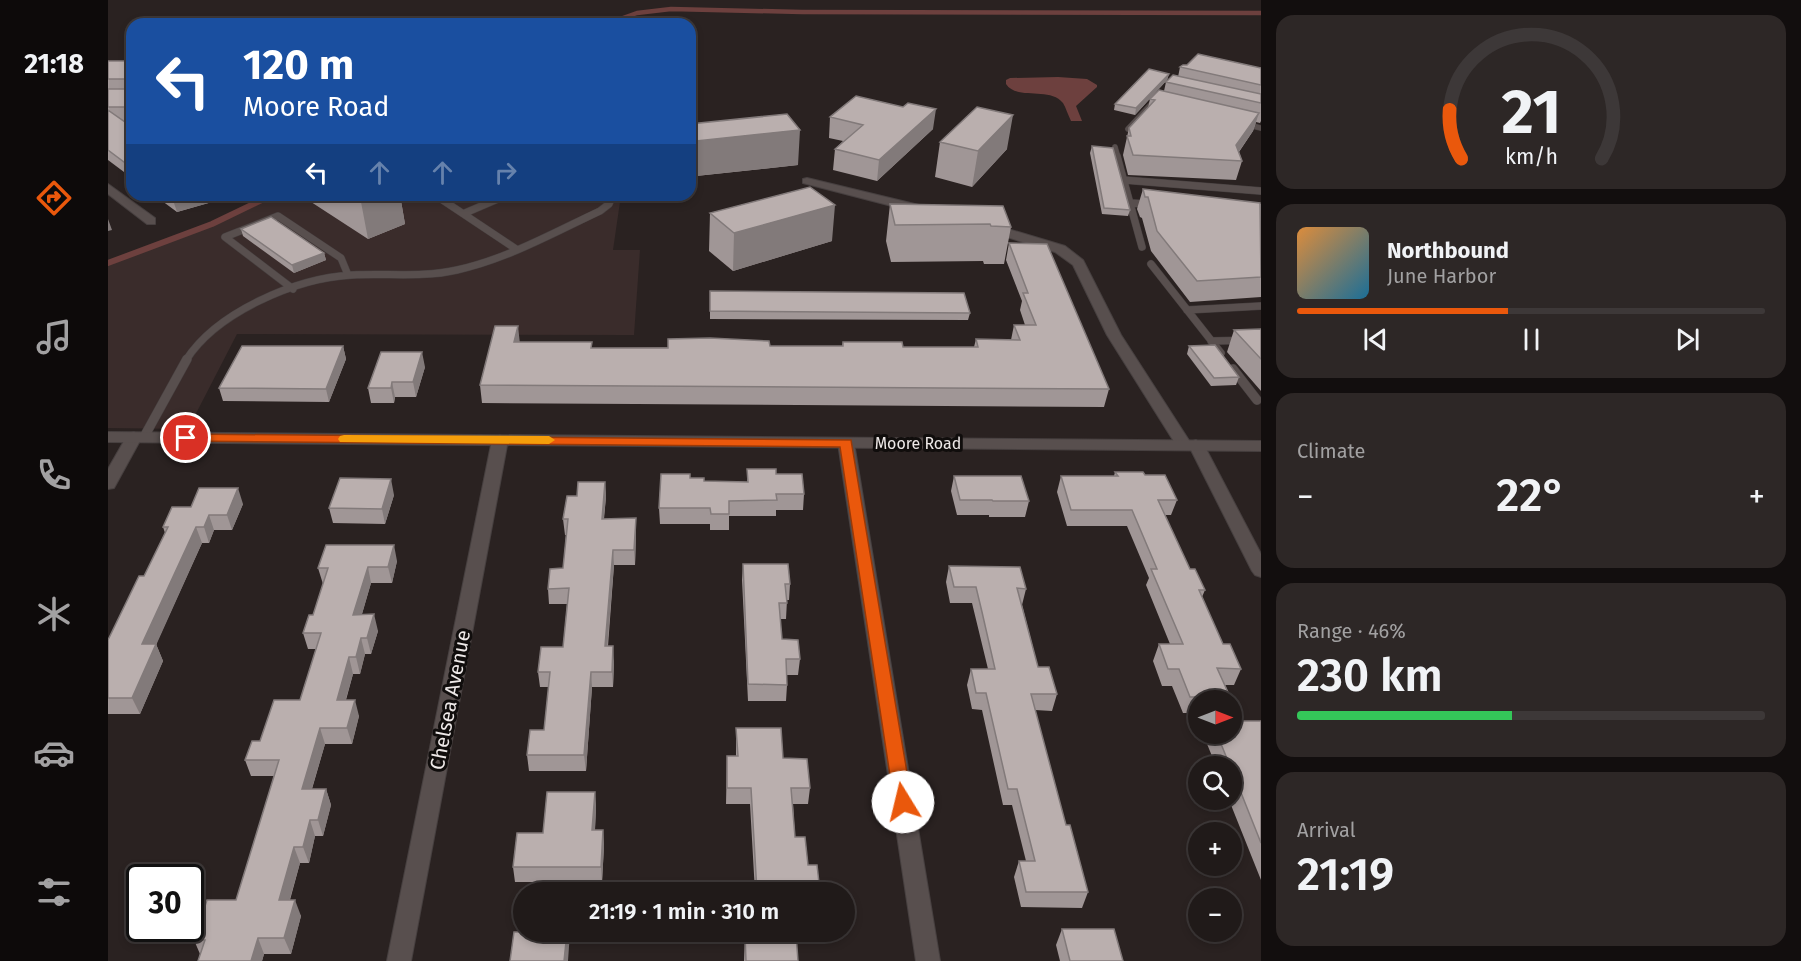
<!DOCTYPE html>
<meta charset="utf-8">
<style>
body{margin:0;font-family:"Fira Sans",sans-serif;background:#2d2726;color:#f1f3f6;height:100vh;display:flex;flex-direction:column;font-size:22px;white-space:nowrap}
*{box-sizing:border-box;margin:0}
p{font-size:20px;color:#a2a1a2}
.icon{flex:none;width:33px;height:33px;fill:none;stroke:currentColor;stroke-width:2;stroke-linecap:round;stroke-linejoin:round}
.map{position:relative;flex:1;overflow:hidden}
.side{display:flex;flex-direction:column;gap:15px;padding:15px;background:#120e0e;width:540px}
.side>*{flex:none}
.guide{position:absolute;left:18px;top:18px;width:570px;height:183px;border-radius:18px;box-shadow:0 3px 9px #0003,0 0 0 2px #3d3838;background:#1a4fa0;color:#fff;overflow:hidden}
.needle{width:39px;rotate:90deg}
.controls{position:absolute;left:1080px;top:690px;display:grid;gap:12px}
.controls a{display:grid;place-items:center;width:54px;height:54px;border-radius:50%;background:#201a19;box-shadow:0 3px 9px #0003,0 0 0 2px #3d3838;font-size:30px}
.speed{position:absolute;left:18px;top:864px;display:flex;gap:12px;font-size:30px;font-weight:700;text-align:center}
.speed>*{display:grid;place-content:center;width:78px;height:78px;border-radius:50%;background:#201a19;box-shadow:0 3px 9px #0003,0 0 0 2px #3d3838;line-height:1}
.speed .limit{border:3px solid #111;border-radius:9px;background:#fff;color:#111}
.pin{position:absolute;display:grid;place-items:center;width:51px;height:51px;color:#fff;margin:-26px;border:3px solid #fff;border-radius:50%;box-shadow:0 2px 6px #0007}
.me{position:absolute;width:66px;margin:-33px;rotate:351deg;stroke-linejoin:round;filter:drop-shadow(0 0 4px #0008)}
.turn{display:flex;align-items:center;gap:21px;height:126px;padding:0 18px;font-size:27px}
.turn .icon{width:78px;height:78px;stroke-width:2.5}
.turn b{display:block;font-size:42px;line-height:51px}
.lanes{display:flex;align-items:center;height:57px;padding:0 18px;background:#0003;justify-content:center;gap:30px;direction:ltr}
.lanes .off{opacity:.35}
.big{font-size:45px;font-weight:600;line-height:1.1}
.side .tile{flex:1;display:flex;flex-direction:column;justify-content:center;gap:9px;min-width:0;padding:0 21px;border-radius:18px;background:#2d2726}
.side .dial{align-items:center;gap:0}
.dial svg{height:156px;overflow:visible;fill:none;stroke:#3d3838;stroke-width:7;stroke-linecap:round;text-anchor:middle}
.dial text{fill:#f1f3f6;stroke:none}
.song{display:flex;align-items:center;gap:18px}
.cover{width:72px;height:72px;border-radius:9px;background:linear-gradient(135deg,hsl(30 70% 55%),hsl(200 70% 35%))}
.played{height:6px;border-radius:3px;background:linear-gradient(90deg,#ea580c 45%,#3d3838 45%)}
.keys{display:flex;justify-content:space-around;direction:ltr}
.heat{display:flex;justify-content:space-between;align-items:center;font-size:33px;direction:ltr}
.charge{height:9px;border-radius:4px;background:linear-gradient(90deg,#34c759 46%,#3d3838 0)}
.trip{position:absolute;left:405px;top:882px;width:342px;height:60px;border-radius:30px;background:#201a19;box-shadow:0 3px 9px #0003,0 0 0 2px #3d3838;font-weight:600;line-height:60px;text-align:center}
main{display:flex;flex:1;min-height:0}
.tabs{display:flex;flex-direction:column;width:108px;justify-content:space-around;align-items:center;background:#0d0a0a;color:#a2a1a2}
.tabs .icon{width:42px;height:42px}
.tabs .current{color:#ea580c}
.tabs b{font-size:27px;color:#f1f3f6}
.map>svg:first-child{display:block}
.built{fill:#3a2c2b}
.water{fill:#6d403e}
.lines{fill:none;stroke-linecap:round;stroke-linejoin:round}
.stream-far1{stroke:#6d403e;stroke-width:4.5}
.stream{stroke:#6d403e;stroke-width:6}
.service-far2-casing{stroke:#474040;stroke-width:6}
.service-far1-casing{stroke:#474040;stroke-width:8}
.service-casing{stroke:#474040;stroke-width:10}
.minor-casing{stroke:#474040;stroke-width:2}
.tertiary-casing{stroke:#474040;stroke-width:2}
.service-far2{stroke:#584f4e;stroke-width:5}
.service-far1{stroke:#584f4e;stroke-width:7}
.service{stroke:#584f4e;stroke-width:9}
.minor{fill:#584f4e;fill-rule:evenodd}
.tertiary{fill:#584f4e;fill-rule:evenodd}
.wall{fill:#a09696}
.shaded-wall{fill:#827a7a}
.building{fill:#baafae;stroke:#827a7a;stroke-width:1.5}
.route{fill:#ea580c;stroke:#983908;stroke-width:1.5}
.slow{fill:#f59e0b}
.labels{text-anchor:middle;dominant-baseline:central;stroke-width:6;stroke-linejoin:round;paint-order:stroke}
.street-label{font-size:16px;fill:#eee9e8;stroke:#100d0c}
.near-street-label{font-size:20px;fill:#eee9e8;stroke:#100d0c}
</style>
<main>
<nav class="tabs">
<b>21:18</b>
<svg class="icon current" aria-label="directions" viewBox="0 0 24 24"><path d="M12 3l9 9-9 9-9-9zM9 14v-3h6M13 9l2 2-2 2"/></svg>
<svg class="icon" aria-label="music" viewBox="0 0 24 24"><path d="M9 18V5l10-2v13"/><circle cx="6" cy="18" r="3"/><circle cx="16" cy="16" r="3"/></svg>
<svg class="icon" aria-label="phone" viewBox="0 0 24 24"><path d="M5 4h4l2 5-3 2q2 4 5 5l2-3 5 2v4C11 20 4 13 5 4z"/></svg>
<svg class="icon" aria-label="climate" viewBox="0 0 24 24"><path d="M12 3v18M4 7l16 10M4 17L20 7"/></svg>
<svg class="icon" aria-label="car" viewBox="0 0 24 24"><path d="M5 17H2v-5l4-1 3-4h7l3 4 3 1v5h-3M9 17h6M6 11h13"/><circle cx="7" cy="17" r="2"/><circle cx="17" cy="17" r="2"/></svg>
<svg class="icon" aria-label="filters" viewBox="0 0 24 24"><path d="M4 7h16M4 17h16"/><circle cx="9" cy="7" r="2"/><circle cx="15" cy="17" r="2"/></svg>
</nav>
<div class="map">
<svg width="1153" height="961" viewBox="0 0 1153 961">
<rect width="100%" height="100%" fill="#2a2221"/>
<path class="built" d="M164,195h349l-8,55h27l-6,85 -397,-1 -49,95 -80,-1v-165l104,-39z"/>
<path class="water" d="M950,77l29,2 10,6v2l-21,19 6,15h-11c-3,-6 -5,-13 -8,-18 -14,-17 -46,-2 -57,-19v-4l4,-2z"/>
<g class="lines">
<path class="stream-far1" d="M498,24l31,-11 34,-4 131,3 459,1"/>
<path class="stream" d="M0,263l104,-39 60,-29"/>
<g class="service-far2-casing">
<path id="service-far2" d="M1137,124l16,4
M1020,129l29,-31
M1007,147l3,11"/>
</g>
<g class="service-far1-casing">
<path id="service-far1" d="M1009,156l25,91
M1016,180l137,11
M327,195l81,54
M1022,203l19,1
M357,213l42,-18
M1043,264l70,89
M185,289l-68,-52 53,-21 63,42 7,17
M1079,310l74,-4
M1103,341l50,-1
M78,360c31,-48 110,-82 166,-85 35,-2 70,3 105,-5 50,-11 96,-37 143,-59l9,-7 4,-9"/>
</g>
<g class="service-casing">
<path id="service" d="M1125,369l24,31
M36,437l43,-78"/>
</g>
<g class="minor-casing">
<path id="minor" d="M699,178l116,28 2,3 -6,4 -116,-30v-4z
M0,184l47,34v6h-8l-39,-30z
M880,223l77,23 18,14 38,75 69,107 6,-2 8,5 57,109v23l-6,-2 -3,-4 -62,-123h-12l-71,-113 -34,-70 -18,-13 -71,-22 -2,-3 2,-3z
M26,432l8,5 -28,51 -6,1v-20l20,-35z
M392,435l8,5 -97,521h-24l105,-521z
M738,438l8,5 86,518h-24l-78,-518z"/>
</g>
<g class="tertiary-casing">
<path id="tertiary" d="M0,432l1153,9v10l-1153,-9z"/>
</g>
<use href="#service-far2" class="service-far2"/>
<use href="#service-far1" class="service-far1"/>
<use href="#service" class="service"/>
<use href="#minor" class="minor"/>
<use href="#tertiary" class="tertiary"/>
</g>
<path class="wall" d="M0,61h24v60h-9l9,6v51l-24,-18z
M1079,65l74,3v53l-1,2 -4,-1 -3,9 -14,21 3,9 -6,19 -108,-5 -5,-20 6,-27 19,-20 2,-9 14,-8 2,-9 12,-5 2,-10z
M1061,74l-2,6 -32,35 -21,-5 1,-6z
M722,117l103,12 -56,52 -44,-11 2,-21 8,-8 -14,-3z
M582,124l108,41 -102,11 -6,-10z
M832,142l67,7 -35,38 -37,-10z
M984,146l38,64 -2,6 -26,-2 -12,-61z
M1035,189l118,15v93l-71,5 -39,-51 -9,-33 -2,-1 -3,-8z
M46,195h64l1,5 -42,12z
M199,195h93l5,29 -37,15 -60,-39z
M782,204l121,23 -7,37h-20l-1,-3 -92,1 -5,-21z
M602,213l122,28 -99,30 -24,-20z
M133,229l83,24 2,7 -32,13 -51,-37z
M901,243l100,146 -5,18 -622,-4 -2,-18 39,-43 74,6 249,-2 1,-4 60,5h71l2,-8 35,1 3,-15h11l-5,-15 2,-9 -16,-41z
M602,291l260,22 -2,7 -258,-1z
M1153,329v62l-34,-39 7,-22z
M235,346l3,13 -17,43 -106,-1 -4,-13z
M1081,346l50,31 -3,8 -25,1 -24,-32z
M317,367l-9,30h-21l-1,6h-23l-3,-15z
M639,469l29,5 28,20 -1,16h-27v6h-47v14h-19v-6h-50l-1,-16 31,-30 14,3 43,1z
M1007,472l30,3 32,25 -6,15h-6l25,54 15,21 -3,7 21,47 18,25 -7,16h-9l16,36h20v159l-32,-80h3v-34h-16l-13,-32h29v-34h-34v21l-3,-8h-12l-11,-27h-10l-9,-25 6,-17h11l-24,-59 3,-7 -22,-52h-60l-10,-34 4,-16h53z
M846,476l75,25 -4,16h-36v-2h-32l-6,-24z
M497,482l1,15 -2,22 32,-1v16l-1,31h-21l-6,81 6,16 -1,25h-21l-6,84h-57l-2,-16 17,-25 5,-43h-9l-2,-15 25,-25 4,-43h-18l-1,-15 15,-21 3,-33h-1l-2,-16 14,-23z
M286,495l-9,29 -52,-1 -4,-15z
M135,504l-11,26h-18l-5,13h-7l-46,101 7,17 -23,53h-32v-74l36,-64 21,-43 -2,-6 28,-20z
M289,561l-5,22h-21l-9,31 16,17 -7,23h-6l-5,20h-7l-7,26 13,16 -7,28h-27l-13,45h14l5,16 -8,31h-8l-6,27h-9l-10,37 11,16 -10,38h-27l-2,7h-64l2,-7 -6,-14 42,-40 38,-124h-23l-6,-16 15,-19 40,-41 16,-51h-8l-5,-16 10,-18 10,-31 -5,-16z
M635,564l47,20 -1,16h-2l-1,19h-6l2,20 18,20 -2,16h-12l1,10 -1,16h-38l-6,-121z
M841,566l77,23 -4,16 16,62 19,27 -5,17 -17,-1 31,115 22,67 -6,16 -61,-1 -7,-30 5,-16h7l-14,-56h-9l-21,-95 -10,-1 -5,-24 4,-16h17l-16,-66h-22l-4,-21z
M628,728l47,30 27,30 -2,16h-15l2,33 25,55h-65l-5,-88h-24l1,-48h9z
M487,792l1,16 -1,22h8l1,16 -2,36h-87l-2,-15 30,-34z
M954,929l61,32h-63l-4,-16z
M637,934l53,27h-54z"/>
<path class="shaded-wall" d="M1061,74l-2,6 -32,35 1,-7z
M828,109l-3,20 -56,52 2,-21z
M1151,113l-6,18 -20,29 3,-15z
M905,115l-6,34 -35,38 6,-36z
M692,130l-2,35 -102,11v-35z
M72,195h38l1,5 -42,12 -5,-15z
M273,195h19l5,29 -37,15 -7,-37z
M727,205l-3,36 -99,30 1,-38z
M0,219l4,11 -4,1z
M216,253l2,7 -32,13 -2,-8z
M410,326l2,18 -6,-2z
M235,346l3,13 -17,43 -3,-13z
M314,352l3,15 -9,30 -3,-15z
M284,382l3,15 -1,6 -3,-15z
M283,479l3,16 -9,29 -3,-15z
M497,482l1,15 -4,37v-15z
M130,488l5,16 -11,26 -5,-15z
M101,515l5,15 -5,13 -5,-16z
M528,518v16l-1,31 -1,-15z
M88,527l6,16 -53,118 -7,-17z
M286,545l3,16 -5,22 -4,-16z
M505,550l1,15 -8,97 -1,-16z
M260,567l3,16 -14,48 -4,-16z
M266,614l4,17 -7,23 -4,-16z
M253,638l4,16 -5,20 -4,-17z
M48,644l7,17 -23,53 -8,-16z
M505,646l1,16 -1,25 -1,-15z
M241,657l4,17 -12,42 -4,-16z
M483,672l1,15 -6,84 -2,-16z
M247,700l4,16 -7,28 -5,-16z
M212,728l5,16 -18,61 -5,-16z
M218,789l5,16 -8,31 -5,-16z
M487,792l1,16 -2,38 -2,-16z
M202,820l5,16 -6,27 -6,-16z
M495,830l1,16 -2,36 -1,-15z
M186,847l6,16 -15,53 -6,-16z
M187,900l6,16 -10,38 -7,-16z
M459,932h3l-2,29h-4z
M150,938l6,16 -2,7h-11z"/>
<path class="building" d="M1090,54l63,14v17l-81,-18 3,-2h4z
M0,61h24v46h-24v-18h20l2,-2v-8h-22z
M1041,69l20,5 -33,34 -21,-4z
M1065,75l88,19v9l-95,-21z
M1051,90l100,23 -23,32 6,16 -109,-6 -6,-19h4l-2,-8 26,-28 -5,-1z
M748,96l47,11 5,-4 28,6 -57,51 -44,-11 28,-24 -33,-8z
M869,107l36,8 -35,36 -38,-9z
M0,110l24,17v41l-24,-18z
M679,114l13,16 -104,11 -6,-9v-8z
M984,146l21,2 17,62 -26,-2z
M702,187l25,18 -101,28 -24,-20z
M1035,189l117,14 1,74 -64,4 -40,-50 -9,-34h-3z
M61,195h11l-8,2z
M241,195h32l-20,7z
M782,204l113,2 8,21 -20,-1 -1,-2 -95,1z
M163,217l53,36 -32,12 -51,-36z
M901,243l38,1 62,145 -629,-4 15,-59h23l-4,16h78l-1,6h77v-9l42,-1 59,3 1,5h73v-4h59l1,5h75l-2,-8 44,1 -6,-15h22l-13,-32h5z
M602,291l254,2 6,20 -260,-2z
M1153,329v30l-27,-29z
M1107,345l24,32 -25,1 -25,-32z
M134,346h101l-17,43 -107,-1z
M273,352h41l-9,30h-21l-1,6h-23z
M639,469h29v5h26l2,20h-28l1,6 -48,1v13h-18l-1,-6h-51l2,-34h29v4h14v3l44,1z
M1007,472h28l2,3h20l12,25h-19l32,69h5l10,21h-6l24,54h7l11,25 -24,-1 24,53h20v122l-29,-73v-4h-2l-13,-32h15v-34h-28l-2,-3h-12l-11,-28h-11l-9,-25h24l-32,-75h6l-25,-59h-61l-10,-34h57z
M846,476h67l8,25h-36l-1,-1h-32z
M232,478l51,1 -9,30 -53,-1z
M470,482h27l-3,37 34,-1 -2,32h-21l-8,96h8l-1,26h-21l-7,83h-57l3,-25h14l6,-58h-12l3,-25h22l6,-59 -21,1 2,-20 13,-1 5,-49h-5l4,-23h10z
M91,488h39l-11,27h-18l-5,12h-8l-54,117h14l-24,54h-24v-58l31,-64h5l24,-49h-5l9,-20h19z
M218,545h68l-6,22h-20l-15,48 21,-1 -7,24h-6l-5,19h-7l-12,43h18l-8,28h-27l-18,61h24l-8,31h-8l-7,27h-9l-15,53h16l-11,38h-26l-7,23h-53l7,-21h-11l13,-40h29l43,-140h-34l7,-19h8l14,-41h26l21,-67h-18l6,-18h4l15,-47h-10z
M635,564h45l2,20h-5l2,19h-8l3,36 16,1 2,19h-14l1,26 -39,-1z
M841,566l71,1 6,22 -9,-1 21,79h11l8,27h-26l35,131h4l18,67h-62l-7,-31h16l-18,-72h-9l-22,-96h-10l-5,-24h24l-13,-57 -6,-25h-22z
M628,728h45l2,30 24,1 3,29h-19l4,49h10l3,28h9l3,27h-63l-6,-104h-24v-32h11z
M439,792h48l-3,38h11l-2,37h-88l4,-34h26z
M954,929h52l9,32h-53z
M406,932h53l-3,29h-54z
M637,934h51l2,27h-52z"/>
<path class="route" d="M78,434l665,6 61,362 -3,5 -6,3 -7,-3 -2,-5 -54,-355 -658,-6 -2,-3 2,-3z"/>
<path class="slow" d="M236,435l205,1 6,4 -6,4 -209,-2 -2,-3 2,-3z"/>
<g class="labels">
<g class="street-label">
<text x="810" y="443">Moore Road</text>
</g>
<g class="near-street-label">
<text transform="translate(342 700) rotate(-79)">Chelsea Avenue</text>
</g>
</g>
</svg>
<div class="controls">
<a><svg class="needle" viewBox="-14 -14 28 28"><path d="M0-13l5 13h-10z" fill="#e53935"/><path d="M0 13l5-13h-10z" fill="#a2a1a2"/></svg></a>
<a><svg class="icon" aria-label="search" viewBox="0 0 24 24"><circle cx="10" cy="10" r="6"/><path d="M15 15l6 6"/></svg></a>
<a>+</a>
<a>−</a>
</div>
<div class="speed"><div class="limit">30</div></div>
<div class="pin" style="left:78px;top:438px;background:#d93025"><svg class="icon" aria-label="arrive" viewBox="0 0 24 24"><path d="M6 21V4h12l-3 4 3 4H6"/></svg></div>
<svg class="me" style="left:795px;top:802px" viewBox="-20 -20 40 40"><circle r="19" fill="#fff"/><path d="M0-13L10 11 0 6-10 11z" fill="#ea580c"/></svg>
<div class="trip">21:19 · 1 min · 310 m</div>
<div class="guide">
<div class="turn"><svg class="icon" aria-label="left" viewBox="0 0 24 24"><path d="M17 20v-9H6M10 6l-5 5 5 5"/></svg><div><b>120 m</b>Moore Road</div></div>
<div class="lanes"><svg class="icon" aria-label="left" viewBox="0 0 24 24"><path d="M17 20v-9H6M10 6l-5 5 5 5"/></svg><svg class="icon off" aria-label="ahead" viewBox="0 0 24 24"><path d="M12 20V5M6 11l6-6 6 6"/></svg><svg class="icon off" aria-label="ahead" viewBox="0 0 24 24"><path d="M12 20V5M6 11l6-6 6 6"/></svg><svg class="icon off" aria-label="right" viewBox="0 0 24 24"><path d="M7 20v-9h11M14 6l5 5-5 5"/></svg></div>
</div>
</div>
<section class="side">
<div class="tile dial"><svg viewBox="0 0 100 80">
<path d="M14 69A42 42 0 1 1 86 69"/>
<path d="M14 69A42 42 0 0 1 8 44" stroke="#ea580c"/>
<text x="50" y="56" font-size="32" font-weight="700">21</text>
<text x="50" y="72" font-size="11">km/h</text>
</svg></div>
<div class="tile">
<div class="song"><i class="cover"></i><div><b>Northbound</b><p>June Harbor</p></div></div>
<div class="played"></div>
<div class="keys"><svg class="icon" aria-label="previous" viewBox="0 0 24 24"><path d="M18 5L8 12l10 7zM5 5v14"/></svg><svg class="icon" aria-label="pause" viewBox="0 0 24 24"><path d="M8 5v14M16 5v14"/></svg><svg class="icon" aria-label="next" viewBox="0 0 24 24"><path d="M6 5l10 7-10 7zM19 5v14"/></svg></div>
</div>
<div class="tile"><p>Climate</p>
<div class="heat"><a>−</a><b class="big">22°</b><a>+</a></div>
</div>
<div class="tile"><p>Range · 46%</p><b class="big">230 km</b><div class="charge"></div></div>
<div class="tile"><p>Arrival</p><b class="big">21:19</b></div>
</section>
</main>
